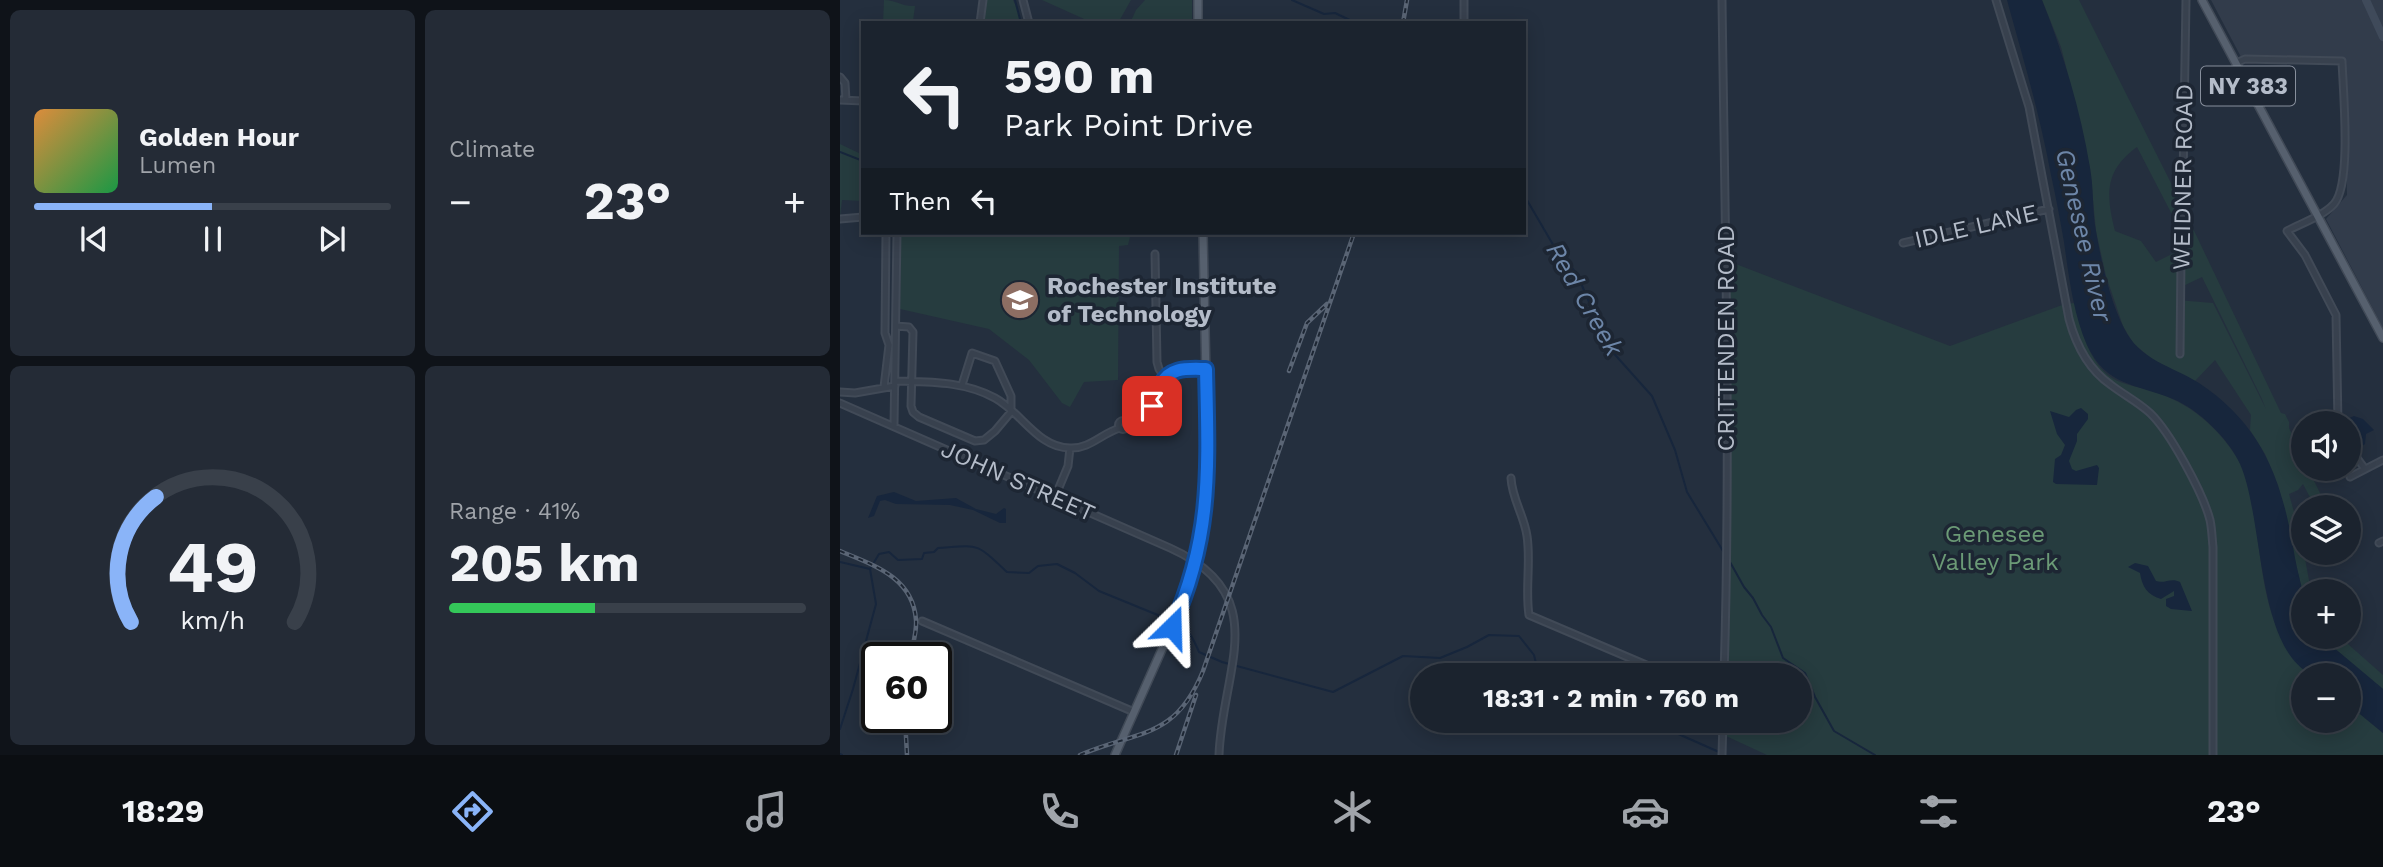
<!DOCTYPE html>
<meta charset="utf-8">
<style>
body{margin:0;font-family:"Work Sans",sans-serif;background:#242b36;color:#f1f3f6;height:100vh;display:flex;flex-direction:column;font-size:26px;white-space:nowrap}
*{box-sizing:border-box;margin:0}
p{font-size:23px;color:#a0a4aa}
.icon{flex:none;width:38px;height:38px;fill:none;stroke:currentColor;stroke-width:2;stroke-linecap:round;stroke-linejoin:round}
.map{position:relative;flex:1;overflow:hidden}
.drawer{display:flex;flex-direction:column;gap:10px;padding:10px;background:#0f1319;width:840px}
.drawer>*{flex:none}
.hud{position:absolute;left:21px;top:21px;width:665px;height:214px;border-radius:0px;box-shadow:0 4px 18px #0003,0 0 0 2px #39404a;background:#1b232e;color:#f1f3f6;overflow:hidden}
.fabs{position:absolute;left:1451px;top:411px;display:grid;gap:14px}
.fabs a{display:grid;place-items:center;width:70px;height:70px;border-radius:50%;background:#1b232e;box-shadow:0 4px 18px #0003,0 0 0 2px #39404a;font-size:35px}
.speed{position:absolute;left:21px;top:642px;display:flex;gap:14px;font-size:35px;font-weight:700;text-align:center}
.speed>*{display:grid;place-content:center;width:91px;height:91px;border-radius:50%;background:#1b232e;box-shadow:0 4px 18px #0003,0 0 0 2px #39404a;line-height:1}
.speed .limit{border:4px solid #111;border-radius:10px;background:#fff;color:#111}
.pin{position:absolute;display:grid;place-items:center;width:60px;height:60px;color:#fff;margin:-30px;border-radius:14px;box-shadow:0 4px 10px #0006}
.me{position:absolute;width:77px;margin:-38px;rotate:22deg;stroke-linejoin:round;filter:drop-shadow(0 0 5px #0008)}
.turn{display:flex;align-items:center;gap:24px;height:147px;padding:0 28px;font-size:32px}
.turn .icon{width:91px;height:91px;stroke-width:2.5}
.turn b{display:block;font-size:49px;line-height:60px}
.then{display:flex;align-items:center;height:66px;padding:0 28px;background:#0003;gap:14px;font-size:26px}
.big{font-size:52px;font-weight:700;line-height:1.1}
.drawer .widget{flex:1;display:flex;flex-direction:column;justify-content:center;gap:10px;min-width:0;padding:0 24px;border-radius:10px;background:#242b36}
.drawer .dial{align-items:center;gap:0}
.dial svg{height:182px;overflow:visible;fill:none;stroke:#39404a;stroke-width:7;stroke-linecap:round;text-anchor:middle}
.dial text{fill:#f1f3f6;stroke:none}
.song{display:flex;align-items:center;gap:21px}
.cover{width:84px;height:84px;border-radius:10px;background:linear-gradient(135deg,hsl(30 70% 55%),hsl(140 70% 35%))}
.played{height:7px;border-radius:4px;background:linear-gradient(90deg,#8ab4f8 50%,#39404a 50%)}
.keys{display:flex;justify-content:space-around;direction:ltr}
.heat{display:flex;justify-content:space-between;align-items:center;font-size:38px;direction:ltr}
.charge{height:10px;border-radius:5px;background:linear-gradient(90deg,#34c759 41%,#39404a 0)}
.drawer .tiles{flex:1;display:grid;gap:10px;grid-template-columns:repeat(2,1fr)}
.trip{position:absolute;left:570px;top:663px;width:402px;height:70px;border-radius:35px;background:#1b232e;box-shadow:0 4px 18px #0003,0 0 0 2px #39404a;font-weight:700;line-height:70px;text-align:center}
.menu{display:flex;height:112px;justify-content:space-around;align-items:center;background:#0b0e12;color:#a0a4aa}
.menu .icon{width:49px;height:49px}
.menu .active{color:#8ab4f8}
.menu b{font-size:32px;color:#f1f3f6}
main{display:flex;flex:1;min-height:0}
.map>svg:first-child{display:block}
.airport{fill:#323c4b}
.green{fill:#263c3f;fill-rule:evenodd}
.water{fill:#17263c}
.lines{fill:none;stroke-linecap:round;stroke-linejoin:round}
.stream{stroke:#17263c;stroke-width:2}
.taxiway{stroke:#3f4a5a;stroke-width:8}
.minor-casing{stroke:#414a57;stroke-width:9}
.major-casing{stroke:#414a57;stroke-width:10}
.minor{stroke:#38414e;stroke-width:5}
.major{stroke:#56606e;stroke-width:7}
.rail-casing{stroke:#5a6575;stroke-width:4.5}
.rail{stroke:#1d2633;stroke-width:2;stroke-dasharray:5;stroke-linecap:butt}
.route-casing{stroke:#114b97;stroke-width:18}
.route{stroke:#1a73e8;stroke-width:12}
.labels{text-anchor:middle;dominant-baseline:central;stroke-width:7;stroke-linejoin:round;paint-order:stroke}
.shield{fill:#1d2633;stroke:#878f9c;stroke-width:2}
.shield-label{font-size:23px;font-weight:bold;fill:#b4bcc9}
.street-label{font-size:24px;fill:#b4bcc9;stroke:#1d2633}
.poi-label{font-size:24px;font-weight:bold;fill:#b4bcc9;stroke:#1d2633;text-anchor:start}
.park-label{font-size:24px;fill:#6b9a76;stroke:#1d2633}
.water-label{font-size:26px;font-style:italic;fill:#6d86a8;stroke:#1d2633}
</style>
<main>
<section class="drawer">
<div class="tiles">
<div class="widget">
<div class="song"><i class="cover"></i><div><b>Golden Hour</b><p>Lumen</p></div></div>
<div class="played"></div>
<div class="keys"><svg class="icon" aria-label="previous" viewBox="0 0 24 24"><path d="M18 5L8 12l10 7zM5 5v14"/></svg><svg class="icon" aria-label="pause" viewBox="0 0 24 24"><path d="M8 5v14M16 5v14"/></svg><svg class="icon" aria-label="next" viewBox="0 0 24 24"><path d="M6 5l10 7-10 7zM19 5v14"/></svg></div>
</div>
<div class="widget"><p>Climate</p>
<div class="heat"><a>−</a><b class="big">23°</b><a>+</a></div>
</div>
<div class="widget dial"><svg viewBox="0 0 100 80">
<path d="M14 69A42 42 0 1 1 86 69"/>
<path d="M14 69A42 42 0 0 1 25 14" stroke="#8ab4f8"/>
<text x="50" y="56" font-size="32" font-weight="700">49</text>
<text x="50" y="72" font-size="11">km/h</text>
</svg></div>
<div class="widget"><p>Range · 41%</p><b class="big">205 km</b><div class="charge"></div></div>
</div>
</section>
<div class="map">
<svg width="1543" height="755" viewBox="0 0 1543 755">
<rect width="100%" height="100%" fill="#242f3e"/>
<path class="airport" d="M1371,0h172v328l-57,-109 21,-24 -3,-137 -103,-1z"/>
<path class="green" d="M44,0c12,0 19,7 31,6l-2,15 2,2h-32z
M145,0h28l6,13 1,10h-37z
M202,0h89l-13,23h-25z
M305,0h47v23h-62l6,-13z
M1202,0h37l101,201v29l-43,-83c-33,24 -31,48 -22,84l26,10 15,21 32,-16v-28l93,195 4,1 4,8v6l14,30v11h5l19,38h-12l-12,-23 -5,6 -9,4 12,43 10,54 -8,1v3l-25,-110 -13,-31 -15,-24 1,-15 -36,-55 -20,21 -42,-21 -20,-17 -10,-17 -17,-50 -10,-45 -6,-63 -14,-62 -15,-59zM1362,277l59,120 5,12 -53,-106 -36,-3v-11z
M0,144l23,11v46l-21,-1 -2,17z
M61,233h232l1,4h-4l-2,8 -9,1 -1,134 -34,2 -14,25 -8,-4 -33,-43 -40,-31 -89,-20z
M888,261l222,85 115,-42 10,-1c5,25 14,60 37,75 12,7 28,9 40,13 38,12 65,35 86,68 8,13 11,31 14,46 13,63 7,126 61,170l-10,1v45h45l1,-16 34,28v22h-616l-41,-19v-15h75v-45l-73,-1z
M1481,637h19l43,38v14z"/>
<path class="water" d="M1167,0h35c21,53 39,111 48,168 4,21 2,42 6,63 5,30 14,70 28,97 15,32 48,38 75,55 66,44 84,101 96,175 2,12 6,24 8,37 2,13 0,28 0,42h18l62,52v44l-34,-28 -1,-29c-10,0 -27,3 -36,-1 -56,-27 -48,-157 -72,-211 -11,-25 -42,-55 -67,-65 -37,-15 -67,-13 -86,-54 -14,-32 -18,-68 -23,-103 -4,-22 -8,-45 -13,-67 -11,-60 -28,-117 -44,-175z
M1241,408l7,6v5l-11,15v7l-8,20 3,8 4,2 21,-6 2,3 -2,17 -41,-1 -3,-2 2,-23 6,-4 4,-10 -8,-11 -7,-23 19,6 7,-7z
M1514,416l9,3 11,11 -8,4 -1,10 -7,5 -7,-5 -3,-20 -2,-1 1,-4z
M54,492l22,9 40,-3 20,11 20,5 8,-6 2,1v14h-6l-27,-13 -23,-5 -54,-1 -11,-4 -5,1 -6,15 -6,2 9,-22z
M1295,563l13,3 8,15c9,3 15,-4 24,1l12,29 -21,-2 -5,-3v-7l8,-3v-5l-13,8c-14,-4 -19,-13 -21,-26l-12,-6z"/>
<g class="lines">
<path class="stream" d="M175,0l6,23
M452,0l32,14 11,-1 21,10
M0,152l23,9
M684,195l31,53 22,26 32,74 43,48 23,54 12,42 36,59
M0,562l30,7
M890,562l14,25 9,11 9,17 9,12 12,31 22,15 10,24 19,34 41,24
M335,622c13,5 19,18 24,30l23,10 111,30 70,-36 37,2 27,-11 22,-12 30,1 15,19 4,17 7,4
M809,721l70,31
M0,729l13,-40 23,-85 -6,-35 9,-15 10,-2 9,8 24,-1 2,-6 10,-1 4,-4c42,-3 37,-6 69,24l22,1 9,-7 19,-2 18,9 24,18 71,29
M0,754l2,1"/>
<path class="taxiway" d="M1526,0l17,37"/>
<g class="minor-casing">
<path id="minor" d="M183,0l6,23
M624,0v23
M882,0c3,225 9,451 2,676
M1156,0l33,107 40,212c7,26 19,50 42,66 13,10 27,17 39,28 20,19 53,80 60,107 2,9 2,18 3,27v208
M140,23l3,-23
M1396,63l9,-4 97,2c1,29 10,123 -8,143 -11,12 -32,19 -47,27l18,24 31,60 2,109
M0,77l5,6 1,17
M0,100l23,1
M0,219l23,-2
M1063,243l146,-34
M315,254l2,108 2,7 6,9
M56,326l13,1 4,5 -2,74 2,6 6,5 56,24 9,-1 11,-9 16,-19v-16l-16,-35 -23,-8 -10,32
M1340,354l1,-96 -3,-26 6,-20 -1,-31 3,-181
M55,381c34,1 69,0 100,17 26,14 43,50 75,50 20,1 32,-15 50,-20
M44,387l5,-42 -4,-12 1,-100
M0,392l15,1 40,-7
M0,403l330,145c105,47 52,121 49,207
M278.5 425a4.5 4.5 0 1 1 9 0a4.5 4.5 0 1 1-9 0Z
M287,424l25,-18 10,-24 6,-7 11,-5 27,-1
M54,426l3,-193
M1508,446l17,23
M1510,477l33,-17
M671,478c1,21 13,37 16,58 4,26 -2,53 2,79l143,61
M215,497l13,-31 2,-18
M1539,543l4,-2
M82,621l212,91
M882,755l1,-34"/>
</g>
<g class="major-casing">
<path id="major" d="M358,0v23
M1362,0l181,338
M275,755l68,-153 11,-35 9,-39 5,-53 -5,-242"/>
</g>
<use href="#minor" class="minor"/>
<use href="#major" class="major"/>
<g class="rail-casing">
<path id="rail" d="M563,23l4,-23
M449,371l18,-48 20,-19
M0,551c33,14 73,26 76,69 1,13 -4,26 -6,38
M65,718l2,37
M240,755c58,-25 95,-15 123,-84l151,-438
M336,755l20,-60"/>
</g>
<use href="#rail" class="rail"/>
</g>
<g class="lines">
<g class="route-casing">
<path id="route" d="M312,406c5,-7 6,-14 9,-21 8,-19 29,-16 45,-16 2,97 7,167 -34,258"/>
</g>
<use href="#route" class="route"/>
</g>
<defs>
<g id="university-disc" transform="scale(2.0125)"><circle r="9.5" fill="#8d6e63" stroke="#1d2633"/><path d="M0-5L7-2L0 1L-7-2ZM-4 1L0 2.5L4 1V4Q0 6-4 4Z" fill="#fff"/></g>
</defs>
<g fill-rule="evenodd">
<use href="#university-disc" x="180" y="300"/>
</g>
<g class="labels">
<rect class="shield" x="1361" y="66.5" width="94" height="39" rx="5"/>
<g class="shield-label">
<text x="1408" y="86">NY 383</text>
</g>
<g class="street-label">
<text transform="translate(1343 177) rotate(-89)">WEIDNER ROAD</text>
<text transform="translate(1136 226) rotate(-13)">IDLE LANE</text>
<text transform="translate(886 338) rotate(-90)">CRITTENDEN ROAD</text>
<text transform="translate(178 481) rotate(24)">JOHN STREET</text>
</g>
<g class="poi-label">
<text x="207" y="286">Rochester Institute<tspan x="207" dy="28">of Technology</tspan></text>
</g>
<g class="park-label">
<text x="1155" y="534">Genesee<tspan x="1155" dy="28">Valley Park</tspan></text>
</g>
<g class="water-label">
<text transform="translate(1244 235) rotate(77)">Genesee River</text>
<text transform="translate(745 299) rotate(60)">Red Creek</text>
</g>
</g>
</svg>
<div class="fabs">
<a><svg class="icon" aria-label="sound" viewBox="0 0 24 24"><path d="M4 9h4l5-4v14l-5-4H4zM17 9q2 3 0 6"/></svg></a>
<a><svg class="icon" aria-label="layers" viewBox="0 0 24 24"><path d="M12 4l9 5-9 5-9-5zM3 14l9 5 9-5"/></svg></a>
<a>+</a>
<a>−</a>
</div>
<div class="speed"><div class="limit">60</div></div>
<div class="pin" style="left:312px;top:406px;background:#d93025"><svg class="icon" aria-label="arrive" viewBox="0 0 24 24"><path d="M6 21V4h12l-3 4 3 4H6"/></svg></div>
<svg class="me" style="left:332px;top:627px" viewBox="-20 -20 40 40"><path d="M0-17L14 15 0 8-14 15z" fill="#1a73e8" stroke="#fff" stroke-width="4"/></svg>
<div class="trip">18:31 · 2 min · 760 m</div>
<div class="hud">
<div class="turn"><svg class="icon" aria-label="left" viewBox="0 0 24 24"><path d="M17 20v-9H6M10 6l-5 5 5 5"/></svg><div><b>590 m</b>Park Point Drive</div></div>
<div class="then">Then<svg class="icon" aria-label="left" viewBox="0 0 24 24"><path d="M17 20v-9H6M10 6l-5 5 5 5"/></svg></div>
</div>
</div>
</main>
<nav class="menu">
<b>18:29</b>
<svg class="icon active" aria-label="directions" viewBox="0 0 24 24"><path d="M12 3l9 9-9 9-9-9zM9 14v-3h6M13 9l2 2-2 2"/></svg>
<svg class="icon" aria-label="music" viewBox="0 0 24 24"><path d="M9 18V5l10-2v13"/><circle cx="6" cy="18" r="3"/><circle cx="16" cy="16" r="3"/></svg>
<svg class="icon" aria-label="phone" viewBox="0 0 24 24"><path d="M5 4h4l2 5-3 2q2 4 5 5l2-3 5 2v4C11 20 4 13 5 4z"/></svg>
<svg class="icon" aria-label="climate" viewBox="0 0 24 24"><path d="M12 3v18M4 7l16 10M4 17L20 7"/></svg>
<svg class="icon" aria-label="car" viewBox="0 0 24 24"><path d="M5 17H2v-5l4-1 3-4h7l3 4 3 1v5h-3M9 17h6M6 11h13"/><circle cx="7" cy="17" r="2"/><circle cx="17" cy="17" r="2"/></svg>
<svg class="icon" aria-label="filters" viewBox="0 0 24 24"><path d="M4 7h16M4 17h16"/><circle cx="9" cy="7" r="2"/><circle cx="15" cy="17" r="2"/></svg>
<b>23°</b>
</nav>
